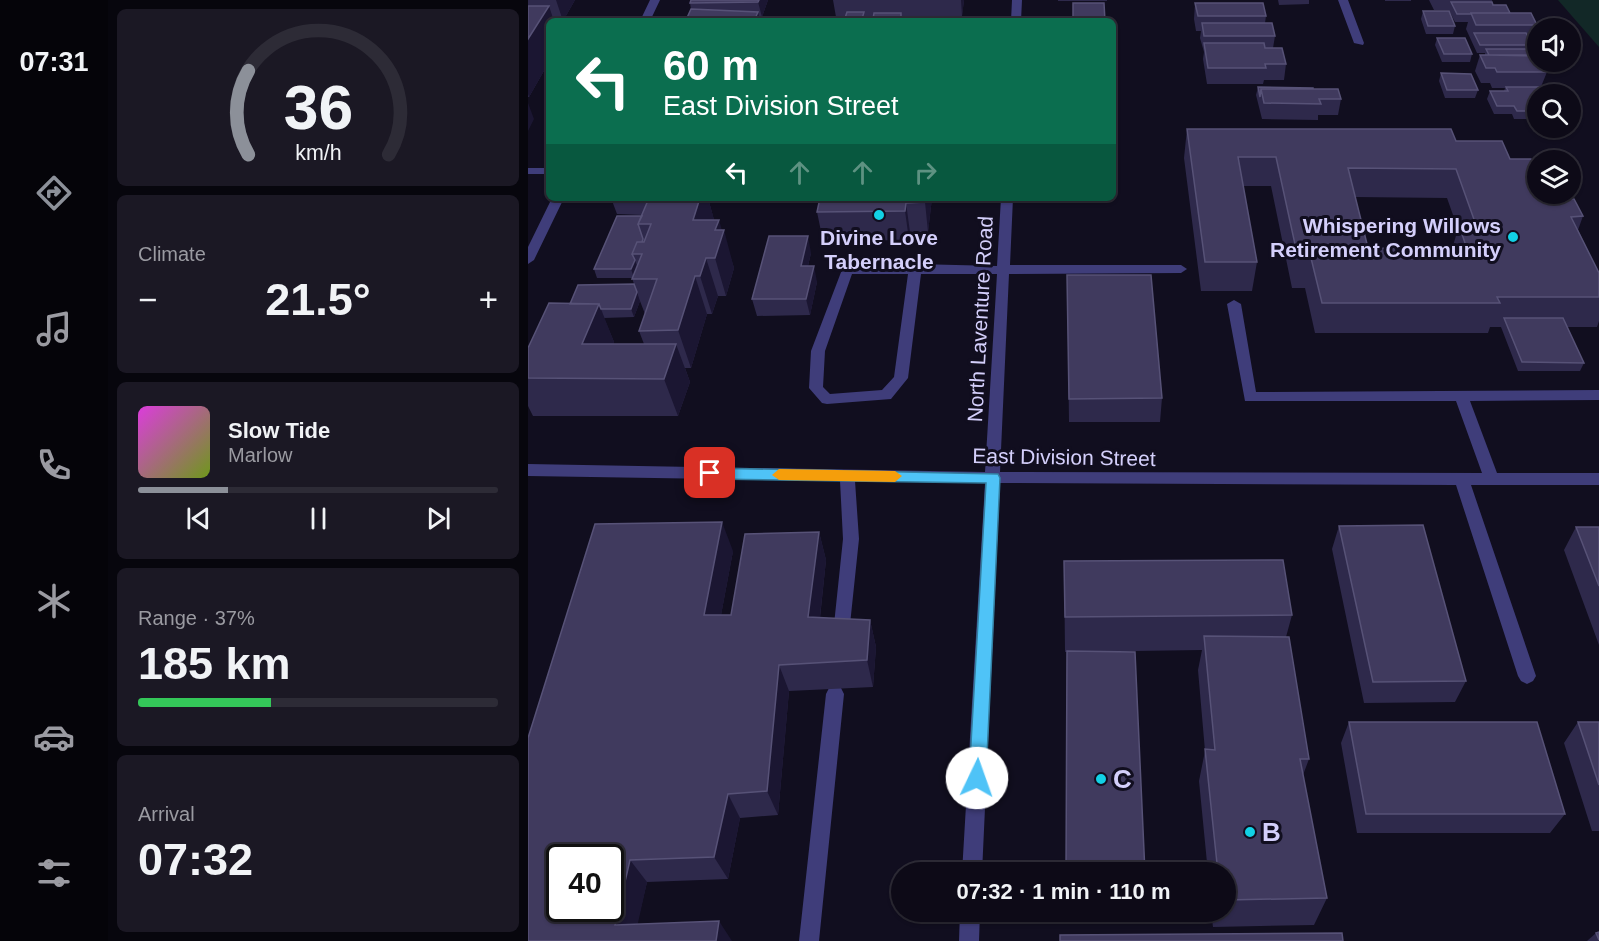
<!DOCTYPE html>
<meta charset="utf-8">
<style>
body{margin:0;font-family:Helvetica,sans-serif;background:#1b1824;color:#f1f3f6;height:100vh;display:flex;flex-direction:column;font-size:22px;white-space:nowrap}
*{box-sizing:border-box;margin:0}
p{font-size:20px;color:#9a9aa1}
.icon{flex:none;width:33px;height:33px;fill:none;stroke:currentColor;stroke-width:2;stroke-linecap:round;stroke-linejoin:round}
.map{position:relative;flex:1;overflow:hidden}
.drawer{display:flex;flex-direction:column;gap:9px;padding:9px;background:#07060d;width:420px}
.drawer>*{flex:none}
.banner{position:absolute;left:18px;top:18px;width:570px;height:183px;border-radius:9px;box-shadow:0 2px 4px #0004,0 0 0 2px #2d2b36;background:#0b6e4f;color:#fff;overflow:hidden}
.buttons{position:absolute;left:999px;top:18px;display:grid;gap:12px}
.buttons a{display:grid;place-items:center;width:54px;height:54px;border-radius:50%;background:#0d0a17;box-shadow:0 2px 4px #0004,0 0 0 2px #2d2b36;font-size:30px}
.speed{position:absolute;left:18px;top:844px;display:flex;gap:12px;font-size:30px;font-weight:700;text-align:center}
.speed>*{display:grid;place-content:center;width:78px;height:78px;border-radius:50%;background:#0d0a17;box-shadow:0 2px 4px #0004,0 0 0 2px #2d2b36;line-height:1}
.speed .limit{border:3px solid #111;border-radius:9px;background:#fff;color:#111}
.pin{position:absolute;display:grid;place-items:center;width:51px;height:51px;color:#fff;margin:-26px;border-radius:12px;box-shadow:0 3px 9px #0006}
.me{position:absolute;width:66px;margin:-33px;rotate:3deg;stroke-linejoin:round;filter:drop-shadow(0 0 4px #0008)}
.turn{display:flex;align-items:center;gap:21px;height:126px;padding:0 18px;font-size:27px}
.turn .icon{width:78px;height:78px;stroke-width:2.5}
.turn b{display:block;font-size:42px;line-height:51px}
.lanes{display:flex;align-items:center;height:57px;padding:0 18px;background:#0003;justify-content:center;gap:30px;direction:ltr}
.lanes .off{opacity:.35}
.big{font-size:45px;font-weight:800;line-height:1.1}
.drawer .tile{flex:1;display:flex;flex-direction:column;justify-content:center;gap:9px;min-width:0;padding:0 21px;border-radius:9px;background:#1b1824}
.drawer .dial{align-items:center;gap:0}
.dial svg{height:156px;overflow:visible;fill:none;stroke:#2d2b36;stroke-width:7;stroke-linecap:round;text-anchor:middle}
.dial text{fill:#f1f3f6;stroke:none}
.song{display:flex;align-items:center;gap:18px}
.cover{width:72px;height:72px;border-radius:9px;background:linear-gradient(135deg,hsl(300 70% 55%),hsl(80 70% 35%))}
.played{height:6px;border-radius:3px;background:linear-gradient(90deg,#8c9099 25%,#2d2b36 25%)}
.keys{display:flex;justify-content:space-around;direction:ltr}
.heat{display:flex;justify-content:space-between;align-items:center;font-size:33px;direction:ltr}
.charge{height:9px;border-radius:4px;background:linear-gradient(90deg,#34c759 37%,#2d2b36 0)}
.trip{position:absolute;left:363px;top:862px;width:345px;height:60px;border-radius:30px;background:#0d0a17;box-shadow:0 2px 4px #0004,0 0 0 2px #2d2b36;font-weight:800;line-height:60px;text-align:center}
main{display:flex;flex:1;min-height:0}
.menu{display:flex;flex-direction:column;width:108px;justify-content:space-around;align-items:center;background:#050409;color:#9a9aa1}
.menu .icon{width:42px;height:42px}
.menu .selected{color:#8c9099}
.menu b{font-size:27px;color:#f1f3f6}
.map>svg:first-child{display:block}
.green{fill:#122827}
.lines{fill:none;stroke-linecap:round;stroke-linejoin:round}
.minor{fill:#3f3d7a;fill-rule:evenodd}
.wall{fill:#2e294b;fill-rule:evenodd}
.shaded-wall{fill:#1b1632}
.building{fill:#403a5e;stroke:#575277;stroke-width:1.5;fill-rule:evenodd}
.route{fill:#4fc3f7;stroke:#337fa1;stroke-width:1.5}
.slow{fill:#f59e0b}
.poi-dot{fill:#12d1e5;stroke:#110e1f;stroke-width:2}
.labels{text-anchor:middle;dominant-baseline:central;stroke-width:6;stroke-linejoin:round;paint-order:stroke}
.poi-label{font-size:21px;font-weight:bold;fill:#d4cffb;stroke:#110e1f;text-anchor:end}
.street-label{font-size:21px;fill:#d4cffb;stroke:#110e1f}
.near-poi-label{font-size:26px;font-weight:bold;fill:#d4cffb;stroke:#110e1f;text-anchor:start}
</style>
<main>
<nav class="menu">
<b>07:31</b>
<svg class="icon selected" aria-label="directions" viewBox="0 0 24 24"><path d="M12 3l9 9-9 9-9-9zM9 14v-3h6M13 9l2 2-2 2"/></svg>
<svg class="icon" aria-label="music" viewBox="0 0 24 24"><path d="M9 18V5l10-2v13"/><circle cx="6" cy="18" r="3"/><circle cx="16" cy="16" r="3"/></svg>
<svg class="icon" aria-label="phone" viewBox="0 0 24 24"><path d="M5 4h4l2 5-3 2q2 4 5 5l2-3 5 2v4C11 20 4 13 5 4z"/></svg>
<svg class="icon" aria-label="climate" viewBox="0 0 24 24"><path d="M12 3v18M4 7l16 10M4 17L20 7"/></svg>
<svg class="icon" aria-label="car" viewBox="0 0 24 24"><path d="M5 17H2v-5l4-1 3-4h7l3 4 3 1v5h-3M9 17h6M6 11h13"/><circle cx="7" cy="17" r="2"/><circle cx="17" cy="17" r="2"/></svg>
<svg class="icon" aria-label="filters" viewBox="0 0 24 24"><path d="M4 7h16M4 17h16"/><circle cx="9" cy="7" r="2"/><circle cx="15" cy="17" r="2"/></svg>
</nav>
<section class="drawer">
<div class="tile dial"><svg viewBox="0 0 100 80">
<path d="M14 69A42 42 0 1 1 86 69"/>
<path d="M14 69A42 42 0 0 1 14 26" stroke="#8c9099"/>
<text x="50" y="56" font-size="32" font-weight="700">36</text>
<text x="50" y="72" font-size="11">km/h</text>
</svg></div>
<div class="tile"><p>Climate</p>
<div class="heat"><a>−</a><b class="big">21.5°</b><a>+</a></div>
</div>
<div class="tile">
<div class="song"><i class="cover"></i><div><b>Slow Tide</b><p>Marlow</p></div></div>
<div class="played"></div>
<div class="keys"><svg class="icon" aria-label="previous" viewBox="0 0 24 24"><path d="M18 5L8 12l10 7zM5 5v14"/></svg><svg class="icon" aria-label="pause" viewBox="0 0 24 24"><path d="M8 5v14M16 5v14"/></svg><svg class="icon" aria-label="next" viewBox="0 0 24 24"><path d="M6 5l10 7-10 7zM19 5v14"/></svg></div>
</div>
<div class="tile"><p>Range · 37%</p><b class="big">185 km</b><div class="charge"></div></div>
<div class="tile"><p>Arrival</p><b class="big">07:32</b></div>
</section>
<div class="map">
<svg width="1071" height="941" viewBox="0 0 1071 941">
<rect width="100%" height="100%" fill="#110e1f"/>
<path class="green" d="M1030,0h41v47z"/>
<g class="lines">
<path class="minor" d="M122,0h10l-10,21h-10z
M484,0h10l-1,21h-10z
M810,0h10l16,43 -1,2 -9,-2z
M0,168h21v6h-21z
M24,198h12l-30,62 -6,4v-17z
M473,198h12l-3,67h171l6,4 -6,4 -172,1 -9,198 482,1 -26,-72h-211l-18,-97 7,-4 7,4 15,88 343,-2v10l-129,1 27,72h102v12h-128l65,191 -3,5 -6,3 -6,-3 -3,-5 -62,-191 -456,-2 -18,390h-20l23,-390 -130,-2 4,58 -10,95 -2,5 -6,2 -6,-2 -2,-5 10,-95 -3,-58 -312,-5v-12l457,8 12,-198h-76l-13,104 -17,21 -64,5 -5,-1 -13,-15 2,-37 32,-84 72,-3 82,2zM324,274h56l-14,103 -12,13 -52,4 -7,-7 2,-36z
M307,686l6,2 3,6 -25,247h-20l27,-247 3,-6z
M432,912h20l-1,29h-20z"/>
</g>
<path class="wall" d="M0,0h47l-12,21h-14v41l-20,35h-1z
M240,0l-6,17h-3l1,4h-74v-1l5,-11 -1,-6z
M305,0h131l-2,16 -61,1v4h-57l1,-4h-9zM336,17h9v2h-8z
M530,0h49v1h-49z
M750,0h31v4l-30,1z
M857,0h26v1h-26z
M901,0h63v2l1,3 44,20 -5,16h-1l2,4 -1,4 6,13h9l-3,6 3,4 -9,22v25h-24l-2,-5h-18l-7,-15 3,-8h14l1,-3h-13l-2,-5h-9l-6,-12 5,-16h5v-2h-8l-11,-24 2,-7h-13l-6,-12h-15z
M667,3l71,13 -1,7 10,13 -2,12 13,16 -2,16h-20l-1,4h-56l-4,-25 1,-7 -4,-14 1,-7h-5l-2,-12z
M895,11l32,15 -2,8h-27l-5,-15z
M909,38l35,16 -2,8h-28l-7,-17z
M913,73l37,17 -3,8h-30l-6,-17z
M730,87l55,2 28,10 -3,16h-20v5l-56,-1 -6,-24z
M585,99l4,13 -1,16h-3z
M659,129l269,12 54,18 40,40 33,17 -5,14 21,43v48l-2,6h-30l17,36 -4,8h-62l-17,-44h-11l-2,6h-173l-10,-45h-13l-21,-102h-28l14,76 -5,29h-51l-17,-133zM827,197l92,1 11,31 -6,20 -84,-1z
M83,198h97l6,22 8,10 12,38 -8,28h-8l-6,18h-5l-16,54h-6l5,14 -12,34h-145l-5,-10v-58l42,-44 64,-20 -2,-6h-35l-3,-9 48,-54 -25,-1zM112,301l5,13 -6,17 5,13h-31l1,-2 -10,-24 30,-1z
M292,198h112l-4,34h-18l-1,8 -86,1 -6,-29z
M283,253l-3,13 9,16 -7,33 -53,1 -5,-17z
M539,275l95,123 -2,24h-91z
M811,526l127,155 -11,21 -91,1 -32,-154z
M1048,527h23v118l-35,-95z
M291,532l7,28 -6,58 50,2 6,27 -3,40 -84,4 -11,124 -38,3 -12,61 -81,3 -10,42 -109,17 205,-390 -12,64h10z
M536,561l228,54 -6,22 23,122 -6,16 24,123 -13,27 -101,2 -2,-15h15v-39h-18l-9,-92 6,-30 -7,-81 4,-20 -137,2z
M821,722l216,92 -15,19h-193l-16,-90z
M1050,722h21v109h-7l-28,-88z
M567,912h47v1z
M1068,933l3,8h-12z"/>
<path class="shaded-wall" d="M28,0h19l-12,21z
M231,0h9l-6,17 -4,-15z
M433,0h3l-2,16z
M21,6l5,15h-5v41l-20,35 -1,-3v-55z
M230,12l2,9h-6z
M0,103l6,16 -6,12z
M164,198h16l7,25 -22,-3z
M397,198h7l-4,34 -3,-30z
M378,203l4,29 -1,8 -4,-29z
M191,220l4,14 1,-4 10,38 -8,28 -11,-38v-28z
M280,236l3,17 -7,29 -3,-16z
M178,258l12,38 -6,18 -12,-38z
M107,260l3,9 -4,9 -3,-9z
M286,266l3,16 -7,33 -4,-16z
M167,276l12,38 -16,54 -13,-38z
M109,292l3,9 -6,16 -3,-8z
M71,304l15,38 -14,37 -18,-35z
M148,344l14,38 -12,34 -14,-37z
M194,522l11,29 -17,91 -12,-27z
M291,532l7,28 -9,84 -9,-27z
M342,620l6,27 -3,40 -6,-27z
M251,665l10,26 -11,124 -11,-24z
M200,794l12,24 -12,61 -14,-22z
M102,860l17,22 -13,59 -19,-16z
M191,921l13,20h-16z"/>
<path class="building" d="M163,0h68l-1,2 -68,1z
M923,2h41l1,3h13l4,8h-39v1h-14z
M545,3h31l1,18h-32z
M667,3h68l3,13h-68z
M0,6h21l-21,33z
M163,9l67,3 -4,9 -68,-1z
M895,11h26l6,15h-27z
M319,12h17l-2,7h11l1,-6h27v8h-57z
M943,13h60l6,12h-61z
M674,23h70l3,13h-71z
M946,33h52l7,12h-53z
M909,38h28l7,16h-28z
M676,43h60l1,5h17l4,16h-21l1,4h-58z
M958,49h52v7l-49,-1z
M952,55h57l1,7h3l6,10h-50l-2,-4h-9z
M913,73l30,1 7,16h-31z
M730,87l55,1v1h-52l-1,8z
M978,87h48l5,7h-21v17h-21l-3,-5h-17l-7,-15h18z
M733,89h77l3,10h-22l2,5 -57,-1z
M585,99h3l1,13h-4z
M659,129h264l5,12h46l8,18h21l7,13v22h10l2,5h24l9,17 -12,1 28,56v24h-102l3,6h-178l-11,-45h-13l-22,-101h-38l19,105h-52zM820,168l108,1 20,56h-17l8,24 -99,-1z
M121,198h51l-7,22h26l-4,10h9l-9,28h-9l-6,18h-5l-17,54 -39,1 18,-52h-25l10,-25h-10l5,-12h7l7,-18h-13z
M292,198h105v4l-19,1 -1,8 -88,1z
M89,216h25l-4,8 5,15 -1,3h-5l-5,12 3,6 -4,9h-37z
M241,236h39l-7,30h13l-8,33h-54z
M539,275h84l11,123 -93,1z
M106,284l3,8 -6,17h-30l-2,-5h-29l8,-19z
M21,303l50,1 -17,40h94l-12,35 -136,-1v-30z
M976,318h59l21,45 -62,-1z
M194,522l-18,93h27l14,-81 74,-2 -11,85 62,3 -3,40 -88,5 -12,126 -39,3 -14,63 -84,3 -15,65 104,-4 -3,20h-188v-203l67,-214zM32,858h50v51h-50z
M895,525l43,156 -93,1 -34,-156z
M1048,527h23v59z
M755,560l9,55 -227,2 -1,-56z
M676,636l85,1 20,122h-9l27,139 -101,2v-27h-8l-13,-124 10,1z
M539,651l68,1 10,221h-79z
M821,722h188l28,92h-199z
M1050,722h21v63z
M1071,932v8l-3,-7z
M814,933l1,8h-283v-6z"/>
<path class="route" d="M182,468l288,6 2,4 -14,300 -3,5 -6,3 -6,-3 -2,-5 17,-295 -276,-4 -6,-6z"/>
<path class="slow" d="M251,469l116,2 7,5 -7,6 -116,-2 -7,-5z"/>
<g class="poi-dot">
<circle cx="351" cy="215" r="6"/>
<circle cx="985" cy="237" r="6"/>
<circle cx="573" cy="779" r="6"/>
<circle cx="722" cy="832" r="6"/>
</g>
<g class="labels">
<g class="poi-label">
<text x="973" y="225">Whispering Willows<tspan x="973" dy="24">Retirement Community</tspan></text>
<text x="351" y="237" text-anchor="middle">Divine Love<tspan x="351" dy="24">Tabernacle</tspan></text>
</g>
<g class="street-label">
<text transform="translate(452 319) rotate(-87)">North Laventure Road</text>
<text transform="translate(536 457) rotate(1)">East Division Street</text>
</g>
<g class="near-poi-label">
<text x="585" y="779">C</text>
<text x="734" y="832">B</text>
</g>
</g>
</svg>
<div class="buttons">
<a><svg class="icon" aria-label="sound" viewBox="0 0 24 24"><path d="M4 9h4l5-4v14l-5-4H4zM17 9q2 3 0 6"/></svg></a>
<a><svg class="icon" aria-label="search" viewBox="0 0 24 24"><circle cx="10" cy="10" r="6"/><path d="M15 15l6 6"/></svg></a>
<a><svg class="icon" aria-label="layers" viewBox="0 0 24 24"><path d="M12 4l9 5-9 5-9-5zM3 14l9 5 9-5"/></svg></a>
</div>
<div class="speed"><div class="limit">40</div></div>
<div class="pin" style="left:182px;top:473px;background:#d93025"><svg class="icon" aria-label="arrive" viewBox="0 0 24 24"><path d="M6 21V4h12l-3 4 3 4H6"/></svg></div>
<svg class="me" style="left:449px;top:778px" viewBox="-20 -20 40 40"><circle r="19" fill="#fff"/><path d="M0-13L10 11 0 6-10 11z" fill="#4fc3f7"/></svg>
<div class="trip">07:32 · 1 min · 110 m</div>
<div class="banner">
<div class="turn"><svg class="icon" aria-label="left" viewBox="0 0 24 24"><path d="M17 20v-9H6M10 6l-5 5 5 5"/></svg><div><b>60 m</b>East Division Street</div></div>
<div class="lanes"><svg class="icon" aria-label="left" viewBox="0 0 24 24"><path d="M17 20v-9H6M10 6l-5 5 5 5"/></svg><svg class="icon off" aria-label="ahead" viewBox="0 0 24 24"><path d="M12 20V5M6 11l6-6 6 6"/></svg><svg class="icon off" aria-label="ahead" viewBox="0 0 24 24"><path d="M12 20V5M6 11l6-6 6 6"/></svg><svg class="icon off" aria-label="right" viewBox="0 0 24 24"><path d="M7 20v-9h11M14 6l5 5-5 5"/></svg></div>
</div>
</div>
</main>
